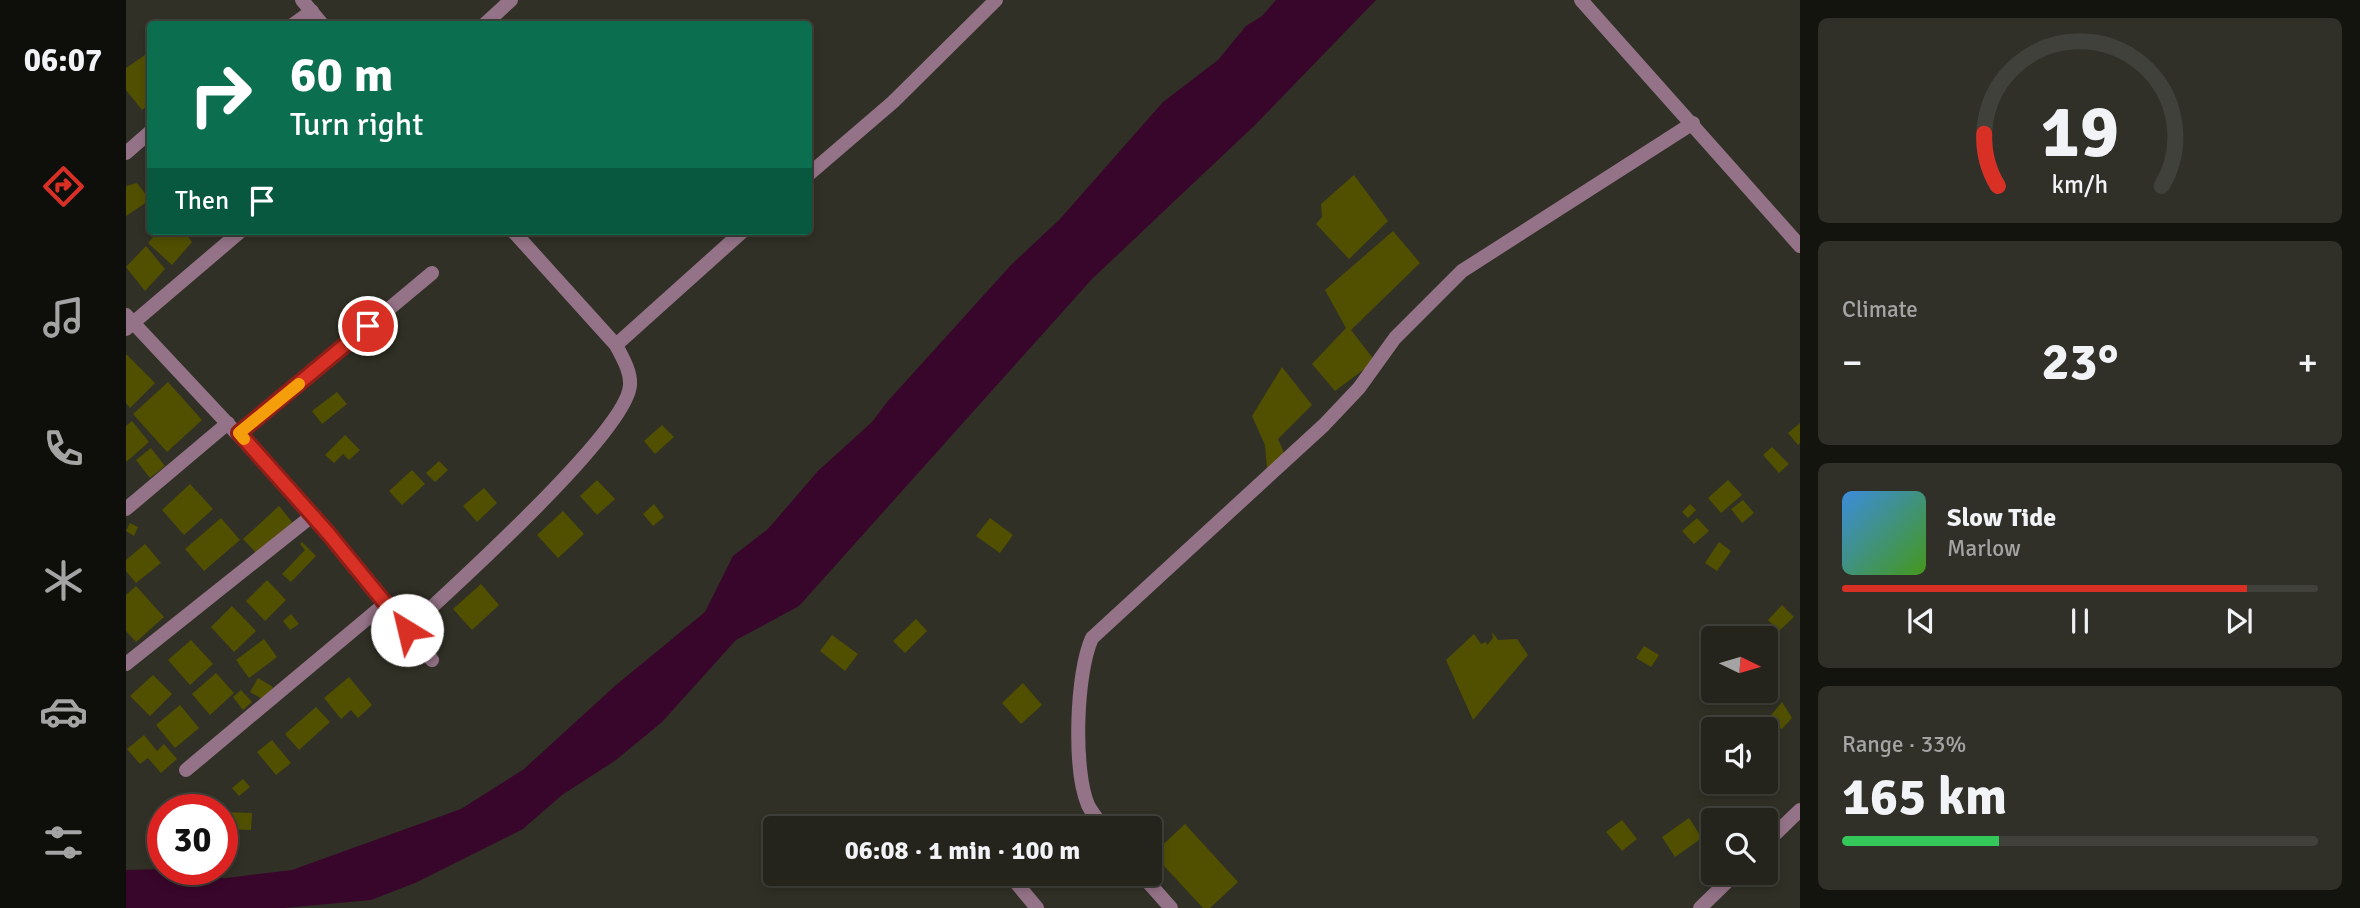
<!DOCTYPE html>
<meta charset="utf-8">
<style>
body{margin:0;font-family:Signika,sans-serif;background:#303029;color:#f1f3f6;height:100vh;display:flex;flex-direction:column;font-size:26px;white-space:nowrap}
*{box-sizing:border-box;margin:0}
p{font-size:23px;color:#a3a4a3}
.icon{flex:none;width:38px;height:38px;fill:none;stroke:currentColor;stroke-width:2;stroke-linecap:round;stroke-linejoin:round}
.map{position:relative;flex:1;overflow:hidden}
.sheet{display:flex;flex-direction:column;gap:18px;padding:18px;background:#14140f;width:560px}
.sheet>*{flex:none}
.banner{position:absolute;left:21px;top:21px;width:665px;height:214px;border-radius:7px;box-shadow:0 4px 10px #0003,0 0 0 2px #41413b;background:#0b6e4f;color:#fff;overflow:hidden}
.needle{width:46px;rotate:95deg}
.tools{position:absolute;left:1575px;top:626px;display:grid;gap:14px}
.tools a{display:grid;place-items:center;width:77px;height:77px;border-radius:7px;background:#24241c;box-shadow:0 4px 10px #0003,0 0 0 2px #41413b;font-size:35px}
.speed{position:absolute;left:21px;top:794px;display:flex;gap:14px;font-size:35px;font-weight:700;text-align:center}
.speed>*{display:grid;place-content:center;width:91px;height:91px;border-radius:50%;background:#24241c;box-shadow:0 4px 10px #0003,0 0 0 2px #41413b;line-height:1}
.speed .limit{border:10px solid #d22;background:#fff;color:#111}
.pin{position:absolute;display:grid;place-items:center;width:60px;height:60px;color:#fff;margin:-30px;border:4px solid #fff;border-radius:50%;box-shadow:0 2px 7px #0007}
.me{position:absolute;width:77px;margin:-38px;rotate:324deg;stroke-linejoin:round;filter:drop-shadow(0 0 5px #0008)}
.turn{display:flex;align-items:center;gap:24px;height:147px;padding:0 28px;font-size:32px}
.turn .icon{width:91px;height:91px;stroke-width:2.5}
.turn b{display:block;font-size:49px;line-height:60px}
.then{display:flex;align-items:center;height:66px;padding:0 28px;background:#0003;gap:14px;font-size:26px}
.big{font-size:52px;font-weight:800;line-height:1.1}
.sheet .card{flex:1;display:flex;flex-direction:column;justify-content:center;gap:10px;min-width:0;padding:0 24px;border-radius:10px;background:#303029}
.sheet .dial{align-items:center;gap:0}
.dial svg{height:182px;overflow:visible;fill:none;stroke:#41413b;stroke-width:7;stroke-linecap:round;text-anchor:middle}
.dial text{fill:#f1f3f6;stroke:none}
.song{display:flex;align-items:center;gap:21px}
.cover{width:84px;height:84px;border-radius:10px;background:linear-gradient(135deg,hsl(210 70% 55%),hsl(100 70% 35%))}
.played{height:7px;border-radius:4px;background:linear-gradient(90deg,#d93025 85%,#41413b 85%)}
.keys{display:flex;justify-content:space-around;direction:ltr}
.heat{display:flex;justify-content:space-between;align-items:center;font-size:38px;direction:ltr}
.charge{height:10px;border-radius:5px;background:linear-gradient(90deg,#34c759 33%,#41413b 0)}
.trip{position:absolute;left:637px;top:816px;width:399px;height:70px;border-radius:7px;background:#24241c;box-shadow:0 4px 10px #0003,0 0 0 2px #41413b;font-weight:800;line-height:70px;text-align:center}
main{display:flex;flex:1;min-height:0}
.dock{display:flex;flex-direction:column;width:126px;justify-content:space-around;align-items:center;background:#0e0e0b;color:#a3a4a3}
.dock .icon{width:49px;height:49px}
.dock .selected{color:#d93025}
.dock b{font-size:32px;color:#f1f3f6}
.map>svg:first-child{display:block}
.water{fill:#39062b}
.building{fill:#515001}
.lines{fill:none;stroke-linecap:round;stroke-linejoin:round}
.minor{stroke:#947287;stroke-width:14}
.route-casing{stroke:#8d1f18;stroke-width:18}
.route{stroke:#d93025;stroke-width:12}
.slow{stroke:#f59e0b;stroke-width:12}
</style>
<main>
<nav class="dock">
<b>06:07</b>
<svg class="icon selected" aria-label="directions" viewBox="0 0 24 24"><path d="M12 3l9 9-9 9-9-9zM9 14v-3h6M13 9l2 2-2 2"/></svg>
<svg class="icon" aria-label="music" viewBox="0 0 24 24"><path d="M9 18V5l10-2v13"/><circle cx="6" cy="18" r="3"/><circle cx="16" cy="16" r="3"/></svg>
<svg class="icon" aria-label="phone" viewBox="0 0 24 24"><path d="M5 4h4l2 5-3 2q2 4 5 5l2-3 5 2v4C11 20 4 13 5 4z"/></svg>
<svg class="icon" aria-label="climate" viewBox="0 0 24 24"><path d="M12 3v18M4 7l16 10M4 17L20 7"/></svg>
<svg class="icon" aria-label="car" viewBox="0 0 24 24"><path d="M5 17H2v-5l4-1 3-4h7l3 4 3 1v5h-3M9 17h6M6 11h13"/><circle cx="7" cy="17" r="2"/><circle cx="17" cy="17" r="2"/></svg>
<svg class="icon" aria-label="filters" viewBox="0 0 24 24"><path d="M4 7h16M4 17h16"/><circle cx="9" cy="7" r="2"/><circle cx="15" cy="17" r="2"/></svg>
</nav>
<div class="map">
<svg width="1674" height="908" viewBox="0 0 1674 908">
<rect width="100%" height="100%" fill="#303026"/>
<path class="water" d="M1150,0h100l-121,125 -163,154 -293,327 -63,34 -74,82 -46,38 -54,35 -39,34 -108,54 -44,17 -87,8h-158v-38l37,-1 31,7 32,2 66,-8 169,-61 63,-40 92,-84 89,-73 28,-56 35,-27 50,-58 54,-49 15,-20 124,-137 49,-46 103,-117 55,-42 28,-34 16,-10z"/>
<path class="building" d="M19,55l5,7v41l-8,7 -16,-20v-22z
M1228,175l34,46 -39,38 -33,-35 6,-7 -1,-13z
M11,183l13,17 -24,16v-30z
M32,231h26l8,11 -20,23 -24,-22z
M1267,231l27,32 -69,67 24,31 -40,30 -23,-27 34,-36 -21,-38z
M20,246l19,23 -20,22 -19,-24z
M0,354l29,29 -25,25 -4,-5z
M1156,367l30,38 -34,34 7,16 -18,13 -2,-23 -13,-29z
M42,382l34,38 -35,32 -34,-38z
M211,392l10,12 -25,20 -10,-13z
M6,421l17,21 -23,20v-36z
M1674,423v20l-2,2 -10,-12z
M536,425l12,12 -19,17 -11,-13z
M219,435l15,15 -11,10 -6,-6 -9,9 -9,-8z
M1646,447l17,17 -10,9 -16,-18z
M25,448l14,18 -15,12 -14,-18z
M313,461l9,9 -13,12 -9,-9z
M286,470l13,14 -23,21 -13,-14z
M471,480l18,19 -18,16 -17,-19z
M1602,480l14,15 -21,18 -13,-15z
M64,484l23,25 -29,26 -22,-25z
M358,488l13,15 -20,19 -14,-16z
M1617,500l11,13 -12,10 -11,-14z
M528,504l10,13 -11,9 -10,-12z
M1564,504l6,6 -8,8 -6,-6z
M153,506l14,17 -35,32 -15,-16z
M437,511l21,23 -26,24 -21,-23z
M95,518l19,22 -36,31 -19,-22z
M864,518l23,17 -13,18 -24,-17z
M1571,518l12,13 -15,13 -12,-13z
M4,523l8,4 -4,9 -8,-5z
M176,542l14,14 -25,26 -9,-8 23,-24 -5,-6z
M1593,542l12,9 -14,20 -12,-8z
M19,544l16,19 -25,20 -10,-12v-11z
M141,580l19,20 -21,21 -19,-20z
M355,584l18,21 -27,25 -19,-21z
M10,586l28,31 -28,25 -10,-11v-36z
M1656,605l12,12 -15,14 -11,-11z
M106,606l24,25 -22,21 -23,-25z
M165,614l8,10 -9,6 -7,-9z
M790,619l11,12 -22,22 -12,-12z
M1366,632l6,8 19,-1 11,16 -55,65 -27,-60 28,-26 7,10 5,-2 1,3 6,-7z
M706,635l26,19 -13,17 -25,-20z
M138,639l13,18 -28,21 -13,-18z
M65,640l22,24 -23,21 -22,-25z
M1518,646l15,9 -8,12 -15,-9z
M90,673l18,20 -24,22 -18,-21z
M27,675l19,19 -22,22 -20,-20z
M223,677l23,28 -14,13 -7,-8 -10,9 -17,-21z
M132,678l15,9 -9,13 -14,-8z
M897,683l19,22 -21,19 -19,-21z
M115,690l11,12 -9,8 -10,-13z
M1656,702l10,16 -10,11 -16,-8z
M54,705l19,23 -24,20 -19,-23z
M190,707l14,15 -31,28 -14,-16z
M18,735l13,16 7,-7 13,15 -16,14 -13,-15 -8,6 -13,-15z
M146,740l19,23 -15,12 -19,-23z
M117,779l7,8 -11,9 -7,-8z
M97,812l29,1 -1,17 -29,-1z
M1563,818l13,20 -27,19 -13,-20z
M1496,820l15,19 -15,12 -16,-19z
M1059,824l53,58 -28,26h-7l-50,-54z"/>
<g class="lines">
<path class="minor" d="M176,0l20,24
M1455,0l219,246
M168,24l18,-13
M359,24l26,-24
M0,153l24,-21
M682,175l85,-73 103,-102
M387,231l103,114
M0,315l187,200 119,145
M0,329l115,-98
M113,434l193,-161
M0,509l102,-86
M281,630c41,-38 221,-199 223,-245 1,-14 -8,-28 -14,-40l127,-114
M0,664l187,-149
M60,770l201,-168
M978,828c-5,-7 -12,-15 -16,-23 -15,-36 -12,-132 4,-167l232,-213 35,-37 36,-50 67,-67 231,-148
M1640,843l34,-33
M882,873l29,35
M1014,873l31,35
M1574,908l36,-35"/>
</g>
<g class="lines">
<g class="route-casing">
<path id="route" d="M242,326l-129,107 89,100 79,97"/>
</g>
<use href="#route" class="route"/>
<path class="slow" d="M118,439l-5,-6 60,-49"/>
</g>
</svg>
<div class="tools">
<a><svg class="needle" viewBox="-14 -14 28 28"><path d="M0-13l5 13h-10z" fill="#e53935"/><path d="M0 13l5-13h-10z" fill="#a3a4a3"/></svg></a>
<a><svg class="icon" aria-label="sound" viewBox="0 0 24 24"><path d="M4 9h4l5-4v14l-5-4H4zM17 9q2 3 0 6"/></svg></a>
<a><svg class="icon" aria-label="search" viewBox="0 0 24 24"><circle cx="10" cy="10" r="6"/><path d="M15 15l6 6"/></svg></a>
</div>
<div class="speed"><div class="limit">30</div></div>
<div class="pin" style="left:242px;top:326px;background:#d93025"><svg class="icon" aria-label="arrive" viewBox="0 0 24 24"><path d="M6 21V4h12l-3 4 3 4H6"/></svg></div>
<svg class="me" style="left:281px;top:630px" viewBox="-20 -20 40 40"><circle r="19" fill="#fff"/><path d="M0-13L10 11 0 6-10 11z" fill="#d93025"/></svg>
<div class="trip">06:08 · 1 min · 100 m</div>
<div class="banner">
<div class="turn"><svg class="icon" aria-label="right" viewBox="0 0 24 24"><path d="M7 20v-9h11M14 6l5 5-5 5"/></svg><div><b>60 m</b>Turn right</div></div>
<div class="then">Then<svg class="icon" aria-label="arrive" viewBox="0 0 24 24"><path d="M6 21V4h12l-3 4 3 4H6"/></svg></div>
</div>
</div>
<section class="sheet">
<div class="card dial"><svg viewBox="0 0 100 80">
<path d="M14 69A42 42 0 1 1 86 69"/>
<path d="M14 69A42 42 0 0 1 8 46" stroke="#d93025"/>
<text x="50" y="56" font-size="32" font-weight="700">19</text>
<text x="50" y="72" font-size="11">km/h</text>
</svg></div>
<div class="card"><p>Climate</p>
<div class="heat"><a>−</a><b class="big">23°</b><a>+</a></div>
</div>
<div class="card">
<div class="song"><i class="cover"></i><div><b>Slow Tide</b><p>Marlow</p></div></div>
<div class="played"></div>
<div class="keys"><svg class="icon" aria-label="previous" viewBox="0 0 24 24"><path d="M18 5L8 12l10 7zM5 5v14"/></svg><svg class="icon" aria-label="pause" viewBox="0 0 24 24"><path d="M8 5v14M16 5v14"/></svg><svg class="icon" aria-label="next" viewBox="0 0 24 24"><path d="M6 5l10 7-10 7zM19 5v14"/></svg></div>
</div>
<div class="card"><p>Range · 33%</p><b class="big">165 km</b><div class="charge"></div></div>
</section>
</main>
